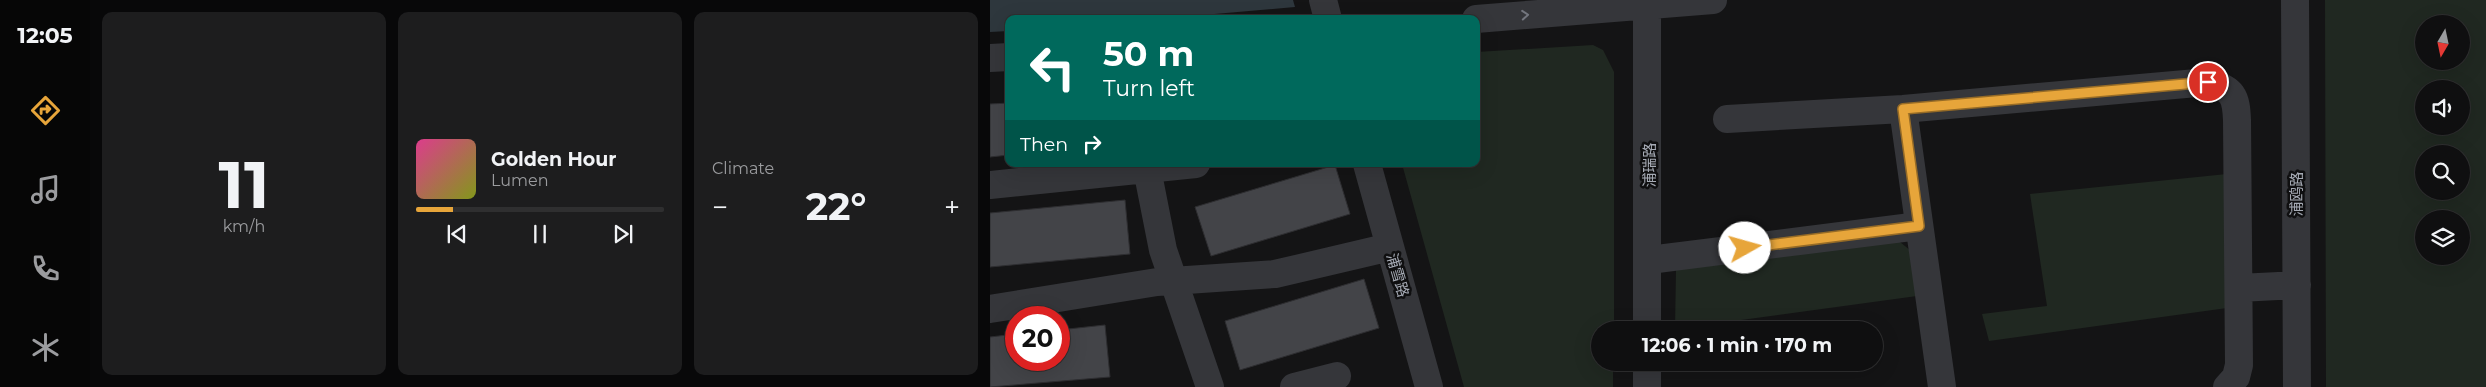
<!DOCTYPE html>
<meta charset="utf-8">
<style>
body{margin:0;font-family:Montserrat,"Noto Sans SC",sans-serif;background:#1d1d1e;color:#f1f3f6;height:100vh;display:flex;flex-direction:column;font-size:19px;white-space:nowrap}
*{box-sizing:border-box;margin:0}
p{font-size:16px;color:#9b9c9f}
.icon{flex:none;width:28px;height:28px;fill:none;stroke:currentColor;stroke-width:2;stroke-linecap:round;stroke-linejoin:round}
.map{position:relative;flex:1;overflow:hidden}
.details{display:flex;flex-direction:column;gap:12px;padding:12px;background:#080809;width:900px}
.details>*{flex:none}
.hud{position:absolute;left:15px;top:15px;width:475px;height:152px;border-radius:10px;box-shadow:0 5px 20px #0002,0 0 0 1px #2f2f30;background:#00695c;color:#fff;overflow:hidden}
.needle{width:32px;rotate:189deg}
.controls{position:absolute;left:1425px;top:15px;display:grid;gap:10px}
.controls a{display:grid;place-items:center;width:55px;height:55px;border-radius:50%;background:#0f0f10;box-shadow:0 5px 20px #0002,0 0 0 1px #2f2f30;font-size:25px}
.speed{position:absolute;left:15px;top:306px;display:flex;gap:10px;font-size:25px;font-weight:700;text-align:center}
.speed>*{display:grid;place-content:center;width:65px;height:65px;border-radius:50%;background:#0f0f10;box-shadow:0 5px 20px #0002,0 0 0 1px #2f2f30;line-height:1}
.speed .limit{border:8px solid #d22;background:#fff;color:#111}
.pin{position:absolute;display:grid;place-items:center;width:42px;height:42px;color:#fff;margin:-21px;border:2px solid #fff;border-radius:50%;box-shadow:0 1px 5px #0007}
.me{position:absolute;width:55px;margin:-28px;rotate:83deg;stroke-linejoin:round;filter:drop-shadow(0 0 4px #0008)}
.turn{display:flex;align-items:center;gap:18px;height:105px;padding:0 15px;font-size:22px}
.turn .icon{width:65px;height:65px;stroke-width:2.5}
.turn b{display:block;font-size:35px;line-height:42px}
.then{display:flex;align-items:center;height:48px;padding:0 15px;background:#0003;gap:10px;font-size:19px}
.big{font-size:38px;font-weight:700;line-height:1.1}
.details .card{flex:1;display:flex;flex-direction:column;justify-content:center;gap:8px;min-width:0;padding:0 18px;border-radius:10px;background:#1d1d1e}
.details .dial{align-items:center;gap:0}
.dial b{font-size:65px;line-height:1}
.song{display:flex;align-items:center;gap:15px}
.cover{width:60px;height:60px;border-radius:8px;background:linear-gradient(135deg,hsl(330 70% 55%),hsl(70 70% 35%))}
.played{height:5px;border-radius:2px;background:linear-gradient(90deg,#e7a53a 15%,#2f2f30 15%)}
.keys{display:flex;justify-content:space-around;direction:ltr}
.heat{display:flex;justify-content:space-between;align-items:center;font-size:28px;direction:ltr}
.details .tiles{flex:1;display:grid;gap:12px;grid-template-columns:repeat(3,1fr)}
.trip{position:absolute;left:601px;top:321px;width:292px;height:50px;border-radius:25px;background:#0f0f10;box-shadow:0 5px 20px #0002,0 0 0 1px #2f2f30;font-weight:700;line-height:50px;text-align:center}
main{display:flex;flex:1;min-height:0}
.dock{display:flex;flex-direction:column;width:90px;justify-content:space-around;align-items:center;background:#060606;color:#9b9c9f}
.dock .icon{width:35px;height:35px}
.dock .active{color:#e7a53a}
.dock b{font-size:22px;color:#f1f3f6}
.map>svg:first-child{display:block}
.green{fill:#202821;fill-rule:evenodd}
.water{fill:#2e373d}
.building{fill:#434448;stroke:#2e2e31}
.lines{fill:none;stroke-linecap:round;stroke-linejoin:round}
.minor{stroke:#35363a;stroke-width:28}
.oneway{stroke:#73767e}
.route-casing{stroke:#966b26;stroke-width:12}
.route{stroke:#e7a53a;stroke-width:9}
.labels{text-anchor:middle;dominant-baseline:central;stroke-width:5;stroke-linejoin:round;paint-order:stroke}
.street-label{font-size:15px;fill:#a6abb5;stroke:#0f0f10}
</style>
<main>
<nav class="dock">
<b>12:05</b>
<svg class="icon active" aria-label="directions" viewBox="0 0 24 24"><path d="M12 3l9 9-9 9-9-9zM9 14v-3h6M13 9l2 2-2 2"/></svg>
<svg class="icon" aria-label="music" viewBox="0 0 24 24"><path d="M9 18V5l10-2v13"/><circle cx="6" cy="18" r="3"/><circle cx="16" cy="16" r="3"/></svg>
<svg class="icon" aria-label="phone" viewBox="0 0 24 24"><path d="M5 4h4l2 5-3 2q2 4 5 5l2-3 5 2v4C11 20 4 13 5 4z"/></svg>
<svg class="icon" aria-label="climate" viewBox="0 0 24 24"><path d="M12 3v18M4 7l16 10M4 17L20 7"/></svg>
</nav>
<section class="details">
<div class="tiles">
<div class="card dial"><b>11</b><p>km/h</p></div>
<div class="card">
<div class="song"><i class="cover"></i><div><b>Golden Hour</b><p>Lumen</p></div></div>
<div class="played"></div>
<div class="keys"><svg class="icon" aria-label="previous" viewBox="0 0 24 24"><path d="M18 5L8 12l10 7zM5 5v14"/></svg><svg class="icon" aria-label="pause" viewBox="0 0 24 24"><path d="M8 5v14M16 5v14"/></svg><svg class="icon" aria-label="next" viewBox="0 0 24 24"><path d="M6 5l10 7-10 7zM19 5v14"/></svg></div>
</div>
<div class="card"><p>Climate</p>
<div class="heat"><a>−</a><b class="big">22°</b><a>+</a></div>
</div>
</div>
</section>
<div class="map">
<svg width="1496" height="387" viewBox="0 0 1496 387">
<rect width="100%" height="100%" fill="#141415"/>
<path class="green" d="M1335,0h161v387h-160zM1434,24h37v37h-37zM1434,89h37v37h-37zM1434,154h37v37h-37zM1434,219h37v37h-37z
M603,45l10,5 11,22v258h-14v32l13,1v24h-149l-62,-223h74v-112z
M1237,174v134l-238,33 -7,-27 65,-8 -17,-112z
M903,242h7l11,9 6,45 -242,33 1,-59z"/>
<path class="water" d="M0,0h303l2,7 -138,12h-148v12l-19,1z"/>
<path class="building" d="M19,103v52l-19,2v-53z
M345,165l15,49 -139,42 -16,-49z
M135,200l5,54 -140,13v-54z
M374,279l15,49 -139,42 -15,-49z
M115,325l5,52 -120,10v-50l26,-3v26h43v-30z"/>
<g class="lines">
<path class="minor" d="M333,0l5,19
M657,0v330
M1305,0l2,387
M486,19l237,-19
M0,58l19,-1
M913,109l39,278
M737,119l176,-10 305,-27c25,7 28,14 29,38l2,245 -3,12 -9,10
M377,164l62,223
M157,169l16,81 47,137
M0,185l206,-21
M659,260l270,-34
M1249,288l58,-3
M0,309l167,-27 118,-8 115,-27
M657,362v25
M304,387l43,-11"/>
</g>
<defs><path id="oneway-chevron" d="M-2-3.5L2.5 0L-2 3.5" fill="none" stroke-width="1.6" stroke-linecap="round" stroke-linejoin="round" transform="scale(1.25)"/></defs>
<use class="oneway" href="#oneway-chevron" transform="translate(535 15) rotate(-4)"/>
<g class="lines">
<g class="route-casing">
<path id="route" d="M755,248l174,-22 -16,-117 305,-27"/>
</g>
<use href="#route" class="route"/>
</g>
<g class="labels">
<g class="street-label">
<text transform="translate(659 165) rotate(-90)">浦瑞路</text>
<text transform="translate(1306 194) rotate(-90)">浦鸥路</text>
<text transform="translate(408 275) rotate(74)">浦雪路</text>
</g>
</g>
</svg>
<div class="controls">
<a><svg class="needle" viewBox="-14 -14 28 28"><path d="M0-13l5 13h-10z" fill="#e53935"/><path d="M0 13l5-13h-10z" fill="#9b9c9f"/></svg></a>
<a><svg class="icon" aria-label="sound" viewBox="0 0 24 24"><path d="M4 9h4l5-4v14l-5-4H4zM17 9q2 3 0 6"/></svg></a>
<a><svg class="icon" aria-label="search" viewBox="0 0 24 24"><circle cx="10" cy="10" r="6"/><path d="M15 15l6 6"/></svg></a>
<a><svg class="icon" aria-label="layers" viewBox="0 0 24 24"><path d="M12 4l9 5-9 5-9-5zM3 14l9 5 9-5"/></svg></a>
</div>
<div class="speed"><div class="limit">20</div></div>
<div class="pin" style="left:1218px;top:82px;background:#d93025"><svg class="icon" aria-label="arrive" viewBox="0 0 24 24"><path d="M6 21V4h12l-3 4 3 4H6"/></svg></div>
<svg class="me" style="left:755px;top:248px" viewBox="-20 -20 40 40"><circle r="19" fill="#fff"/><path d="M0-13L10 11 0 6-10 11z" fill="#e7a53a"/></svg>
<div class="trip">12:06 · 1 min · 170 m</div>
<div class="hud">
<div class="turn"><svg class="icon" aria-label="left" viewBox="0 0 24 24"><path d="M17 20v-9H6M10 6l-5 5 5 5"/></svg><div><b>50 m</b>Turn left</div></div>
<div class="then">Then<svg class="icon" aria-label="right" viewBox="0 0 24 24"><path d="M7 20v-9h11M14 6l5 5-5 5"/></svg></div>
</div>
</div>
</main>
